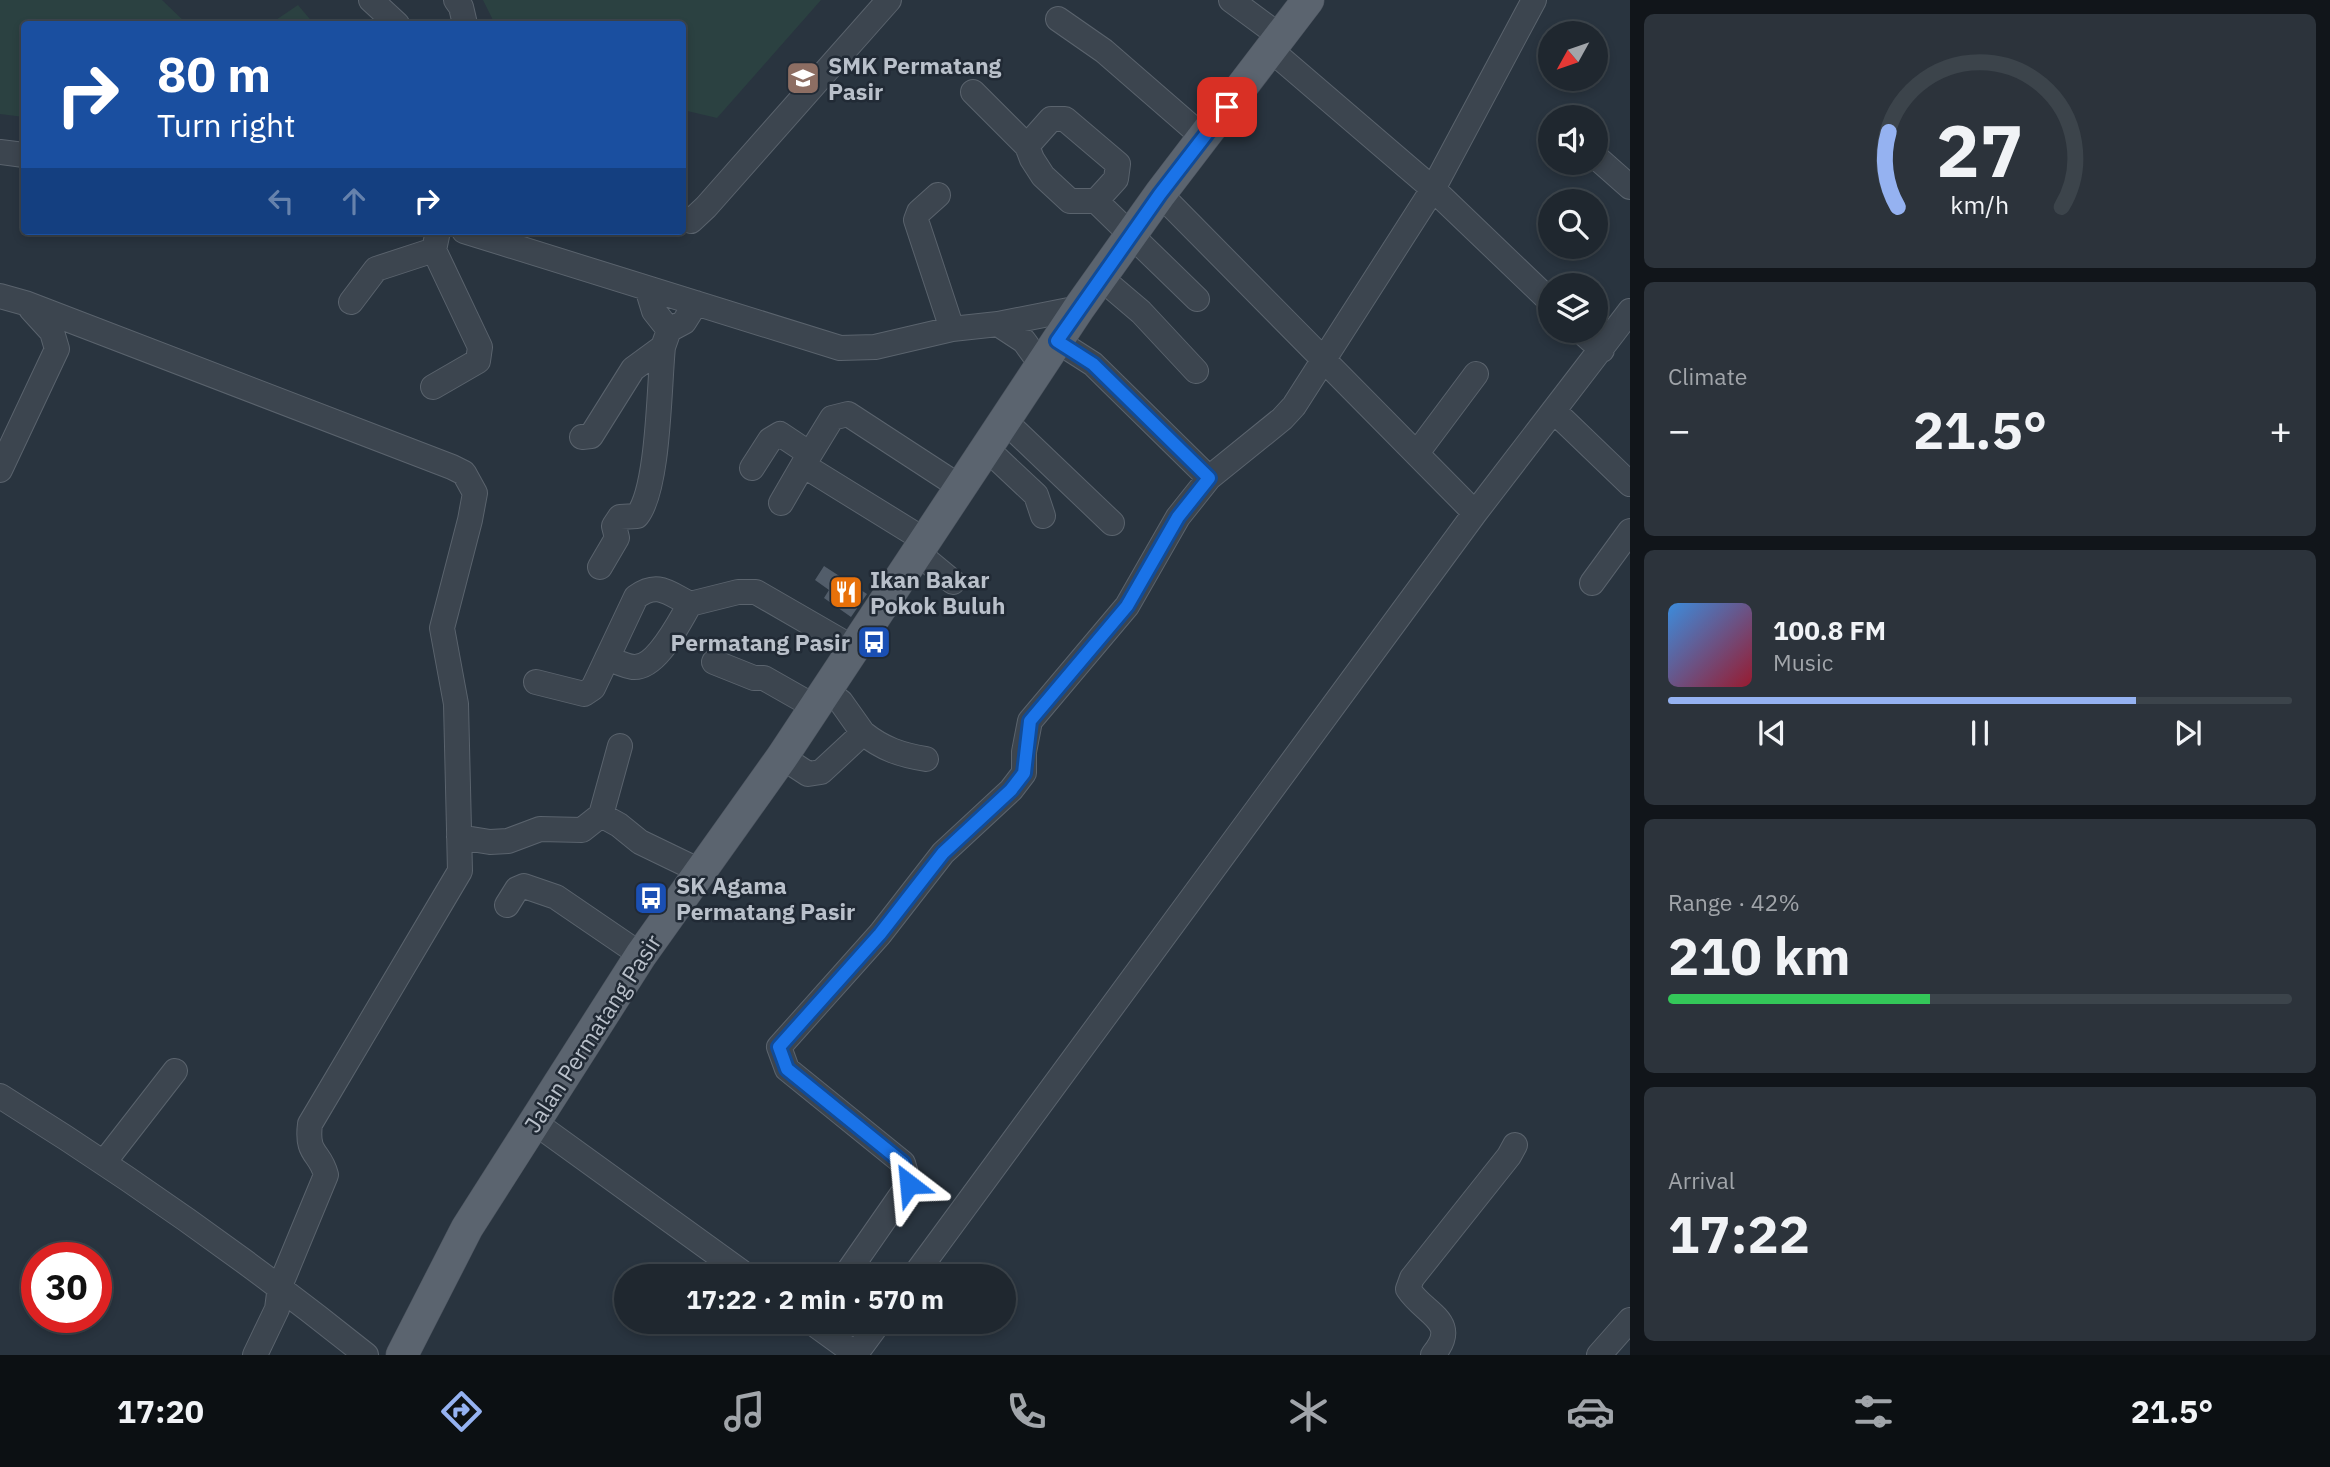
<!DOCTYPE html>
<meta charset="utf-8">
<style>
body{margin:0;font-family:"IBM Plex Sans",sans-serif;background:#2c333b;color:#f1f3f6;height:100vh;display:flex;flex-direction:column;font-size:26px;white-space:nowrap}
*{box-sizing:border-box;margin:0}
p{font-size:23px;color:#a1a5aa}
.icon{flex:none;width:38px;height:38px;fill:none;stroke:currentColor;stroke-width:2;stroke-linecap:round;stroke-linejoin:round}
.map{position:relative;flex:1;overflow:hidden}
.side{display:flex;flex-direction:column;gap:14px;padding:14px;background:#11151a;width:700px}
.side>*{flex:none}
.banner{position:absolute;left:21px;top:21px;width:665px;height:214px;border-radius:7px;box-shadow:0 4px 10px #0003,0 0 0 2px #3c444b;background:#1a4fa0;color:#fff;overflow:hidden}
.needle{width:46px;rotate:230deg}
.fabs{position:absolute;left:1538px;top:21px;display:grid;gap:14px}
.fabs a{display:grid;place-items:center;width:70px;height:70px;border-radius:50%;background:#1f272f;box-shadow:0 4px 10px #0003,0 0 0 2px #3c444b;font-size:35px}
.speed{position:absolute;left:21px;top:1242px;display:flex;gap:14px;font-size:35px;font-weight:700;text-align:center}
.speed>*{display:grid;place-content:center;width:91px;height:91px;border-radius:50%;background:#1f272f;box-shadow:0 4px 10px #0003,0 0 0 2px #3c444b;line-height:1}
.speed .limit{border:10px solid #d22;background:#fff;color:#111}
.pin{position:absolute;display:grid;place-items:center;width:60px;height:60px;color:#fff;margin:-30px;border-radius:14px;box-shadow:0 4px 10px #0006}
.me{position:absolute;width:77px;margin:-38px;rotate:331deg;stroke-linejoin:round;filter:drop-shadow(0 0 5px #0008)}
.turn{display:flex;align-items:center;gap:24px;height:147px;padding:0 21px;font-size:32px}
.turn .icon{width:91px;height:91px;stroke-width:2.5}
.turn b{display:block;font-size:49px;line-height:60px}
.lanes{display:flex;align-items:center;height:66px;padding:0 21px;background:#0003;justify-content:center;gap:35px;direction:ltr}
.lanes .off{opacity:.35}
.big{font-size:52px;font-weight:700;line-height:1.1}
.side .widget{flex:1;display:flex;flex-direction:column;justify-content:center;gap:10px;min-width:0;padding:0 24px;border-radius:10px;background:#2c333b}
.side .dial{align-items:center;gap:0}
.dial svg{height:182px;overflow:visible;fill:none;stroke:#3c444b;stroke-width:7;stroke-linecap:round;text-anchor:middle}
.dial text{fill:#f1f3f6;stroke:none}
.song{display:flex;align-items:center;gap:21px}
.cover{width:84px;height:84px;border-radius:10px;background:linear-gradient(135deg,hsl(210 70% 55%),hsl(350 70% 35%))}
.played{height:7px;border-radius:4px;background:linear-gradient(90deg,#95b2f1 75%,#3c444b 75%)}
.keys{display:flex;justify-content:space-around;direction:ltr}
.heat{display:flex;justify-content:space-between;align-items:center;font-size:38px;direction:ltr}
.charge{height:10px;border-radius:5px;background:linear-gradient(90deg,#34c759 42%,#3c444b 0)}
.trip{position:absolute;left:614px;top:1264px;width:402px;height:70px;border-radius:35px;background:#1f272f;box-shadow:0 4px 10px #0003,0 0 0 2px #3c444b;font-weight:700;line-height:70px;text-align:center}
.dock{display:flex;height:112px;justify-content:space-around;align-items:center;background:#0c1013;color:#a1a5aa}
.dock .icon{width:49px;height:49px}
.dock .selected{color:#95b2f1}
.dock b{font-size:32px;color:#f1f3f6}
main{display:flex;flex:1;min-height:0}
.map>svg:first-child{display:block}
.green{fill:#2b4141}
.building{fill:#525d6a}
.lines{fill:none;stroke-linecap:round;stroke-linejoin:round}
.minor-casing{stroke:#5a636d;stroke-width:26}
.major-casing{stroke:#49515c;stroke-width:33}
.minor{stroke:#3c454f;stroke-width:24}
.major{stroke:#5b646f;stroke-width:32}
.route-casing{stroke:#114b97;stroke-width:18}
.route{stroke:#1a73e8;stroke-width:12}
.labels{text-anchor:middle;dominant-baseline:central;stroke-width:5;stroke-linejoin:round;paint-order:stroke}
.poi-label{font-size:23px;font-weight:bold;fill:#b9c0ca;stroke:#212a35;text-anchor:start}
.street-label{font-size:23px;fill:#b9c0ca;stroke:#212a35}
</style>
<main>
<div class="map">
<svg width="1630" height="1355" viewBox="0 0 1630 1355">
<rect width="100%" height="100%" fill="#29343f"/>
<path class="green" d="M0,0h162l25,24h-163v93l-24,-3z
M483,0h338l-104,118 -34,-8 -1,-86h-187z
M298,5l16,19h-44z"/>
<path class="building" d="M824,566l43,28 -16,23 -27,-19 5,-8 -14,-10z"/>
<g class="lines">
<g class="minor-casing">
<path id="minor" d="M371,0l26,24
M456,0l5,7 4,17
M1231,0l50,37
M1058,19l46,32 99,86
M1271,50l162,139 117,112
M973,92l54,54 5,13 11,17 27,25h26l101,98
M1027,146l24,-27h14l53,45 -2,15 -20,22
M0,152l24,3
M1596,157l34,30
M1160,194l315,319
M938,195l-19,17 -3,8 36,109
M682,218l9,3 15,-14 183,-207
M464,231l376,117 35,-1 77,-18 46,-5 81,-16
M1101,278l40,34 55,59
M647,288l7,23 15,19
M0,296l25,7 427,164 12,6 11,20 -5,27 -28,108 14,76 4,167 -150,253c-4,32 10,27 16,51l-46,111 -3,23 -22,46
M351,302l25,-33 58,-19 4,-19
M998,324l26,17 18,25
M1581,331l21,19
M1057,341l36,23 116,114
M433,387l45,-26 2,-14 -46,-97
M1554,411l76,73
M1006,422l106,101
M582,437l9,-1 42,-67 30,-22
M987,449l49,46 7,21
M1417,453l59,-79
M810,454l-7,11 123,76
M752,468l18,-28 10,-6 30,20 22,-36 16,-4 112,73
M0,470l57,-121 -5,-17 -21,-23
M781,503l22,-38
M918,553l35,29
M600,567l17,-29 -3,-12 6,-9 17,-1c22,-27 22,-131 26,-169l6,-17 15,-8 12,-19
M1592,583l38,-52
M607,658c8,3 18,8 26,9 24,2 46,-45 57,-63l48,-12h18l97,56
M714,662l40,16h10l51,29
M536,682l48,12 9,-6 43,-91c22,-16 32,-4 54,7
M825,690l16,12 22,31
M782,757l26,17 13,-2 42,-39c20,16 38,22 63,26
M601,815l19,-69
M459,837l31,5 18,-1 32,-12 42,1 19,-15 18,10 21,17 60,29
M507,905l10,-16 7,-3 32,11 85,58
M0,1096c127,79 249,165 366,259
M534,1122l213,154
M105,1161l70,-90
M845,1276l64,-92 -6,-21 -116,-94 -8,-22 101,-113 63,-81 68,-63 13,-17v-21l6,-31 97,-115 51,-89 31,-39 73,-59 12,-13 139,-217 101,-189
M914,1276l561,-763 155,-202
M810,1321l47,34
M855,1355l25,-34
M1433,1355c28,-34 -8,-40 -25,-66l4,-11 97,-122 6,-11
M1599,1355l31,-35"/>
</g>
<g class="major-casing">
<path id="major" d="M402,1355l65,-127 174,-273 141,-198 297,-449 81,-114 148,-194"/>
</g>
<use href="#minor" class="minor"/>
<use href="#major" class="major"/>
</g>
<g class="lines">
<g class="route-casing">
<path id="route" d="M909,1184l-6,-21 -116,-94 -8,-22 101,-113 63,-81 68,-63 13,-17 6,-52 97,-115 51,-89 31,-39 -116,-114 -36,-23 103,-147 67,-87"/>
</g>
<use href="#route" class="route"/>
</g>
<defs>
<g id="school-square" transform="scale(1.75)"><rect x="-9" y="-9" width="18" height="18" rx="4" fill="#8d6e63" stroke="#212a35"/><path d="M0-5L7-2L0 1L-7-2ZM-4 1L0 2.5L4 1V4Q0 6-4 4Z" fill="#fff"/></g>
<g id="restaurant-square" transform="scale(1.75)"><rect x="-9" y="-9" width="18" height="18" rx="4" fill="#e8710a" stroke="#212a35"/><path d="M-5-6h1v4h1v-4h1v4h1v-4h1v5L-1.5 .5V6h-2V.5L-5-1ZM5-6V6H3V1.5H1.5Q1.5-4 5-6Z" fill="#fff"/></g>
<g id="bus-square" transform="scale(1.75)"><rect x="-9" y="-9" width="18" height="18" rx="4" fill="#1a4fb4" stroke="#212a35"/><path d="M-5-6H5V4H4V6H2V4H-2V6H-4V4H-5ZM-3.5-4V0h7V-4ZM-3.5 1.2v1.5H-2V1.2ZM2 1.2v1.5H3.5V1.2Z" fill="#fff"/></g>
</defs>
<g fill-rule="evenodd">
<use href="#school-square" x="803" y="78"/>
<use href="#restaurant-square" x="846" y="592"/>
<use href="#bus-square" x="874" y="642"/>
<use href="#bus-square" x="651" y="898"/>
</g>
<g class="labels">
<g class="poi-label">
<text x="828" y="65">SMK Permatang<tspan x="828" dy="26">Pasir</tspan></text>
<text x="870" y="579">Ikan Bakar<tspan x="870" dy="26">Pokok Buluh</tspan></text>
<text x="850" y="642" text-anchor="end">Permatang Pasir</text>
<text x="676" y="885">SK Agama<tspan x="676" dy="26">Permatang Pasir</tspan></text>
</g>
<g class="street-label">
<text transform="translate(592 1033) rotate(-57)">Jalan Permatang Pasir</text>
</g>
</g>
</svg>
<div class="fabs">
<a><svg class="needle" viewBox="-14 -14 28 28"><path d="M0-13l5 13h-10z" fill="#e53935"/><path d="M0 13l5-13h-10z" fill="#a1a5aa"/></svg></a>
<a><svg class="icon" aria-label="sound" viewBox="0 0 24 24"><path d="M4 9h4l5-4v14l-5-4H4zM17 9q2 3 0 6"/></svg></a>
<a><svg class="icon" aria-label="search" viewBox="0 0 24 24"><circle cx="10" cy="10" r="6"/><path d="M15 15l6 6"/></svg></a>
<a><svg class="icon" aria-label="layers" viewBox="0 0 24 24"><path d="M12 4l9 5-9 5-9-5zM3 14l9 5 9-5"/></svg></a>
</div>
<div class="speed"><div class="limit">30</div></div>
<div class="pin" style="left:1227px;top:107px;background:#d93025"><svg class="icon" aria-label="arrive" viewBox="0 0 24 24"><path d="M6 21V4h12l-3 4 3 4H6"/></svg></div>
<svg class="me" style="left:909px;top:1184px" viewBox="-20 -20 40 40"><path d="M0-17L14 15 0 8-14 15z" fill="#1a73e8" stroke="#fff" stroke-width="4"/></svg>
<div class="trip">17:22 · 2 min · 570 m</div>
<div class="banner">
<div class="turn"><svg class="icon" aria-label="right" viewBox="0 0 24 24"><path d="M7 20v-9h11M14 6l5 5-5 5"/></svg><div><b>80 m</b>Turn right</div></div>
<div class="lanes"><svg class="icon off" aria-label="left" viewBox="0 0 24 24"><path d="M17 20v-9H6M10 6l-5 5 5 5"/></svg><svg class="icon off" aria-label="ahead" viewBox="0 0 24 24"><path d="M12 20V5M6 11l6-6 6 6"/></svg><svg class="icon" aria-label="right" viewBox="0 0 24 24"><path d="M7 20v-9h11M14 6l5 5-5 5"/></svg></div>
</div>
</div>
<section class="side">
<div class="widget dial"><svg viewBox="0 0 100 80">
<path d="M14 69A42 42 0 1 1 86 69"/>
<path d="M14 69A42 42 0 0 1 10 36" stroke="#95b2f1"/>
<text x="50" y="56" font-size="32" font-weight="700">27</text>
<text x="50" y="72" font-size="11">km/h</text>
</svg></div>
<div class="widget"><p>Climate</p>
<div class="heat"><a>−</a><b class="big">21.5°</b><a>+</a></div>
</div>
<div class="widget">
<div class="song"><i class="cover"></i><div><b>100.8 FM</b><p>Music</p></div></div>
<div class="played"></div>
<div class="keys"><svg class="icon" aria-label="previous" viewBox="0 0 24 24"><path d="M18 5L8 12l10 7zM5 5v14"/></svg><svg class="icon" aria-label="pause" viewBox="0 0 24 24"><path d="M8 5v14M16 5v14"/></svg><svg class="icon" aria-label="next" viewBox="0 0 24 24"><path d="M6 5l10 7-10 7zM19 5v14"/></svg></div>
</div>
<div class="widget"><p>Range · 42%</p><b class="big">210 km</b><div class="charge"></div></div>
<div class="widget"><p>Arrival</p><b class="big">17:22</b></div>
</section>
</main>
<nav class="dock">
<b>17:20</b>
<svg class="icon selected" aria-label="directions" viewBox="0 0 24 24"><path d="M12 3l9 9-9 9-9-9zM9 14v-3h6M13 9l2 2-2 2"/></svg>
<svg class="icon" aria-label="music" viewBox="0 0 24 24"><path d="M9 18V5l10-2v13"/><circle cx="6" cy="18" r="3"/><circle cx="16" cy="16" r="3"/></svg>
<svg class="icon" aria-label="phone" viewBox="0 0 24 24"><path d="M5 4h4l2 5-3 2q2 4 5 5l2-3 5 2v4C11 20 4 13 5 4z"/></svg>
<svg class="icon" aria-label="climate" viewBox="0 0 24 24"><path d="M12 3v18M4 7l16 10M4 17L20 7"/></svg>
<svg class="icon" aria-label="car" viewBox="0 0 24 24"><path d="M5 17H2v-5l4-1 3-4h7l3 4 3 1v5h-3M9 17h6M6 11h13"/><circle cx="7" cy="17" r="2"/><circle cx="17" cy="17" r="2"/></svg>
<svg class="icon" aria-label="filters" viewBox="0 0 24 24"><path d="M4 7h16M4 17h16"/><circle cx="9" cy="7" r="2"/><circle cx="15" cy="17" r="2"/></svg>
<b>21.5°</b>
</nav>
